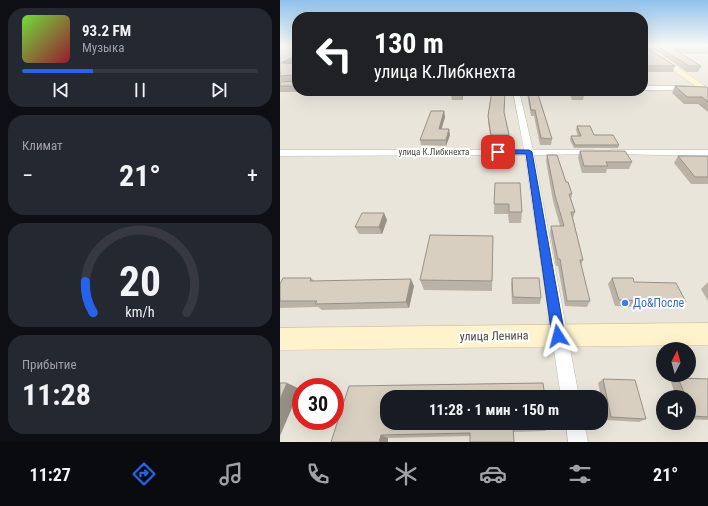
<!DOCTYPE html>
<html lang="ru">
<meta charset="utf-8">
<style>
body{margin:0;font-family:"Roboto Condensed",sans-serif;background:#242831;color:#f1f3f6;height:100vh;display:flex;flex-direction:column;font-size:15px;white-space:nowrap}
*{box-sizing:border-box;margin:0}
p{font-size:13px;color:#9ea1a6}
.icon{flex:none;width:22px;height:22px;fill:none;stroke:currentColor;stroke-width:2;stroke-linecap:round;stroke-linejoin:round}
.map{position:relative;flex:1;overflow:hidden}
.side{display:flex;flex-direction:column;gap:8px;padding:8px;background:#0d0f14;width:280px}
.side>*{flex:none}
.banner{position:absolute;left:12px;top:12px;width:356px;height:84px;border-radius:16px;box-shadow:0 4px 16px #0002;background:#202124;color:#fff;overflow:hidden}
.needle{width:26px;rotate:6deg}
.fabs{position:absolute;left:376px;top:342px;display:grid;gap:8px}
.fabs a{display:grid;place-items:center;width:40px;height:40px;border-radius:50%;background:#171b24;box-shadow:0 4px 16px #0002;font-size:20px}
.speed{position:absolute;left:12px;top:378px;display:flex;gap:8px;font-size:20px;font-weight:700;text-align:center}
.speed>*{display:grid;place-content:center;width:52px;height:52px;border-radius:50%;background:#171b24;box-shadow:0 4px 16px #0002;line-height:1}
.speed .limit{border:6px solid #d22;background:#fff;color:#111}
.pin{position:absolute;display:grid;place-items:center;width:34px;height:34px;color:#fff;margin:-17px;border-radius:8px;box-shadow:0 2px 6px #0006}
.me{position:absolute;width:44px;margin:-22px;rotate:351deg;stroke-linejoin:round;filter:drop-shadow(0 0 3px #0008)}
.turn{display:flex;align-items:center;gap:14px;height:84px;padding:0 16px;font-size:18px}
.turn .icon{width:52px;height:52px;stroke-width:2.5}
.turn b{display:block;font-size:28px;line-height:34px}
.big{font-size:30px;font-weight:700;line-height:1.1}
.side .widget{flex:1;display:flex;flex-direction:column;justify-content:center;gap:6px;min-width:0;padding:0 14px;border-radius:16px;background:#242831}
.side .dial{align-items:center;gap:0}
.dial svg{height:104px;overflow:visible;fill:none;stroke:#363941;stroke-width:7;stroke-linecap:round;text-anchor:middle}
.dial text{fill:#f1f3f6;stroke:none}
.song{display:flex;align-items:center;gap:12px}
.cover{width:48px;height:48px;border-radius:6px;background:linear-gradient(135deg,hsl(100 70% 55%),hsl(350 70% 35%))}
.played{height:4px;border-radius:2px;background:linear-gradient(90deg,#2563eb 30%,#363941 30%)}
.keys{display:flex;justify-content:space-around;direction:ltr}
.heat{display:flex;justify-content:space-between;align-items:center;font-size:22px;direction:ltr}
.trip{position:absolute;left:100px;top:390px;width:228px;height:40px;border-radius:16px;background:#171b24;box-shadow:0 4px 16px #0002;font-weight:700;line-height:40px;text-align:center}
.tab-bar{display:flex;height:64px;justify-content:space-around;align-items:center;background:#090b0e;color:#9ea1a6}
.tab-bar .icon{width:28px;height:28px}
.tab-bar .current{color:#2563eb}
.tab-bar b{font-size:18px;color:#f1f3f6}
main{display:flex;flex:1;min-height:0}
.map>svg:first-child{display:block}
.residential{fill:#eae5da;fill-rule:evenodd}
.lines{fill:none;stroke-linecap:round;stroke-linejoin:round}
.street-casing{stroke:#c2bbae;stroke-width:1}
.secondary-casing{stroke:#d6c79b;stroke-width:1}
.street{fill:#fff;fill-rule:evenodd}
.secondary{fill:#fff3cd;fill-rule:evenodd}
.wall{fill:#bab2a6}
.shaded-wall{fill:#979187}
.building{fill:#d8cfc1;stroke:#979187}
.route{fill:#2563eb;stroke:#184099}
.shop-dot{fill:#3f7fe0;stroke:#fff;stroke-width:1.5}
.labels{text-anchor:middle;dominant-baseline:central;stroke-width:4;stroke-linejoin:round;paint-order:stroke}
.far-street-label{font-size:9px;fill:#4b4439;stroke:#fff}
.near-shop-label{font-size:12px;fill:#366cbe;stroke:#fff;text-anchor:start}
.near-street-label{font-size:12px;fill:#4b4439;stroke:#fff}
</style>
<main>
<section class="side">
<div class="widget">
<div class="song"><i class="cover"></i><div><b>93.2 FM</b><p>Музыка</p></div></div>
<div class="played"></div>
<div class="keys"><svg class="icon" aria-label="previous" viewBox="0 0 24 24"><path d="M18 5L8 12l10 7zM5 5v14"/></svg><svg class="icon" aria-label="pause" viewBox="0 0 24 24"><path d="M8 5v14M16 5v14"/></svg><svg class="icon" aria-label="next" viewBox="0 0 24 24"><path d="M6 5l10 7-10 7zM19 5v14"/></svg></div>
</div>
<div class="widget"><p>Климат</p>
<div class="heat"><a>−</a><b class="big">21°</b><a>+</a></div>
</div>
<div class="widget dial"><svg viewBox="0 0 100 80">
<path d="M14 69A42 42 0 1 1 86 69"/>
<path d="M14 69A42 42 0 0 1 8 45" stroke="#2563eb"/>
<text x="50" y="56" font-size="32" font-weight="700">20</text>
<text x="50" y="72" font-size="11">km/h</text>
</svg></div>
<div class="widget"><p>Прибытие</p><b class="big">11:28</b></div>
</section>
<div class="map">
<svg width="428" height="442" viewBox="0 0 428 442">
<rect width="100%" height="100%" fill="#f6f3ec"/>
<path class="residential" d="M0,46h17v45h346v-45h65v396h-428zM383,349h26v26h-26zM21,387h34v34h-34zM107,397h214v26h-214zM383,397h26v26h-26z"/>
<g class="lines">
<g class="street-casing">
<path id="street" d="M363,46h25l2,1 -27,1z
M363,86h44l3,2 -3,2h-44z
M233,91h6l14,59h60l4,2 -4,2 -59,1 45,242h-18l-36,-242 -245,1v-6h244z
M330,150h98v6l-95,-2 -4,-2z
M286,423h18l4,19h-20z"/>
</g>
<g class="secondary-casing">
<path id="secondary" d="M363,46h3l62,42v7l-65,-46z
M428,323v22l-428,5v-22z"/>
</g>
<use href="#street" class="street"/>
<use href="#secondary" class="secondary"/>
</g>
<path class="wall" d="M0,46h17l-6,17 6,1v27h215v3h-7l-1,19 5,22 -1,6 -17,1 -3,-20v-6l3,-22h-28v6h-11l-1,-5 -65,-1v-2h-106v-10l16,-1h-16z
M363,46l32,20 -2,6h-30z
M375,46h53v8h-27l20,12 -3,6h-11l-33,-23z
M395,86l33,2v24l-10,-8h-14l-12,-11z
M240,91h17l15,48 -1,6h-11l-6,-29h-3l-4,-22h-6z
M288,91h51l-1,4h-34l-1,5h-11z
M164,111l1,6 -4,12 9,6 -4,11 -25,-1 -1,-5z
M297,126l17,9 25,10 -1,3h-44l-4,-8 1,-4h7l-2,-6z
M300,151l52,11 -3,7h-22l-1,4h-24l-4,-15z
M267,155l19,27 6,12 -1,5 4,13 -2,6 10,42 -2,5 9,36 -3,6 -22,-1 -7,-40h-2l-6,-33 1,-7h9l-7,-25 -7,-40z
M398,156h30v28h-17l-17,-21z
M215,183l27,29 -1,11h-12l-1,-9h-14z
M104,213l3,7 -5,14h-23l-4,-7z
M213,236l-1,55 -68,-1 -4,-10z
M31,278l3,3 100,5 -5,22 -87,2 -4,-3 -38,1v-24z
M232,278l29,20 -1,6h-28l-1,-20z
M332,278l22,4 52,20 -6,7 -65,-3 -7,-22z
M428,282v19l-7,-12z
M398,378l30,1v41l-19,-1v-22h-13l-5,-15z
M323,379l43,40 -7,3 -33,-2 -8,-37z
M69,386l200,42 -4,3 -31,1 -44,4 -82,2v4h-57z"/>
<path class="shaded-wall" d="M17,54v6l-13,8 -3,-5z
M183,91v9l-1,-6z
M164,111l1,6 -5,18 -1,-6z
M169,129l1,6 -4,11v-6z
M104,213l3,7 -5,14 -3,-7z
M131,279l3,7 -5,22 -3,-6z
M7,383l13,6 -20,47v-37z
M101,435l7,3v4h-9z"/>
<path class="building" d="M0,46h17v8l-16,9 16,1v22h-17v-4l16,-1 -2,-6 -14,1z
M363,46h1l31,20h-32z
M377,46h51v3h-35l28,17h-12z
M395,86l31,1 2,1v14l-6,-5h-15z
M172,91h11l-1,3 -11,1z
M212,91h13l-1,21 5,23h-18l-3,-19z
M248,91h9l15,48 -11,-1 -6,-28h-4z
M292,91h11l1,3 -11,-1z
M151,111h13l-5,18h10l-3,11h-26z
M297,126h13l4,9h19l6,10h-44l-4,-9h10z
M300,151h45l7,11h-26l2,4h-24z
M267,155h10l9,27h2l4,12h-3l6,18h-4l12,48h-3l10,41h-23l-7,-42h-2l-7,-33h13l-9,-31z
M398,156h30v21h-13z
M215,183h25l2,29h-13v-8h-15z
M82,213h22l-5,14h-24z
M150,235l63,1 -1,45 -72,-1z
M3,278h28l-1,3 101,-2 -5,23 -91,2 2,-3h-37v-17z
M232,278h27l2,20 -28,-1z
M332,278h21l1,4 42,1 10,19 -67,-2z
M398,378l30,1v38l-15,-1 -4,-10v-9h-3z
M323,379l32,1 11,39 -35,-2z
M0,383h7l-7,16z
M263,383l2,14h-158v26h161l1,5h-36l1,14h-44v-9l-89,2 -2,7h-48l18,-56z"/>
<linearGradient id="sky" x2="0" y2="1"><stop stop-color="#8fc1ec"/><stop offset="0.43" stop-color="#fbfaf6"/><stop offset="1" stop-color="#fbfaf6" stop-opacity="0"/></linearGradient>
<rect width="428" height="107" fill="url(#sky)"/>
<path class="route" d="M218,150h31l3,2 33,184 -2,4 -5,2 -4,-2 -2,-4 -26,-182h-31v-3z"/>
<circle class="shop-dot" cx="345" cy="303" r="4"/>
<g class="labels">
<g class="far-street-label">
<text x="154" y="152">улица К.Либкнехта</text>
</g>
<g class="near-shop-label">
<text x="353" y="303">До&amp;После</text>
</g>
<g class="near-street-label">
<text transform="translate(214 336) rotate(-1)">улица Ленина</text>
</g>
</g>
</svg>
<div class="fabs">
<a><svg class="needle" viewBox="-14 -14 28 28"><path d="M0-13l5 13h-10z" fill="#e53935"/><path d="M0 13l5-13h-10z" fill="#9ea1a6"/></svg></a>
<a><svg class="icon" aria-label="sound" viewBox="0 0 24 24"><path d="M4 9h4l5-4v14l-5-4H4zM17 9q2 3 0 6"/></svg></a>
</div>
<div class="speed"><div class="limit">30</div></div>
<div class="pin" style="left:218px;top:152px;background:#d93025"><svg class="icon" aria-label="arrive" viewBox="0 0 24 24"><path d="M6 21V4h12l-3 4 3 4H6"/></svg></div>
<svg class="me" style="left:278px;top:336px" viewBox="-20 -20 40 40"><path d="M0-17L14 15 0 8-14 15z" fill="#2563eb" stroke="#fff" stroke-width="4"/></svg>
<div class="trip">11:28 · 1 мин · 150 m</div>
<div class="banner">
<div class="turn"><svg class="icon" aria-label="left" viewBox="0 0 24 24"><path d="M17 20v-9H6M10 6l-5 5 5 5"/></svg><div><b>130 m</b>улица К.Либкнехта</div></div>
</div>
</div>
</main>
<nav class="tab-bar">
<b>11:27</b>
<svg class="icon current" aria-label="directions" viewBox="0 0 24 24"><path d="M12 3l9 9-9 9-9-9zM9 14v-3h6M13 9l2 2-2 2"/></svg>
<svg class="icon" aria-label="music" viewBox="0 0 24 24"><path d="M9 18V5l10-2v13"/><circle cx="6" cy="18" r="3"/><circle cx="16" cy="16" r="3"/></svg>
<svg class="icon" aria-label="phone" viewBox="0 0 24 24"><path d="M5 4h4l2 5-3 2q2 4 5 5l2-3 5 2v4C11 20 4 13 5 4z"/></svg>
<svg class="icon" aria-label="climate" viewBox="0 0 24 24"><path d="M12 3v18M4 7l16 10M4 17L20 7"/></svg>
<svg class="icon" aria-label="car" viewBox="0 0 24 24"><path d="M5 17H2v-5l4-1 3-4h7l3 4 3 1v5h-3M9 17h6M6 11h13"/><circle cx="7" cy="17" r="2"/><circle cx="17" cy="17" r="2"/></svg>
<svg class="icon" aria-label="filters" viewBox="0 0 24 24"><path d="M4 7h16M4 17h16"/><circle cx="9" cy="7" r="2"/><circle cx="15" cy="17" r="2"/></svg>
<b>21°</b>
</nav>
